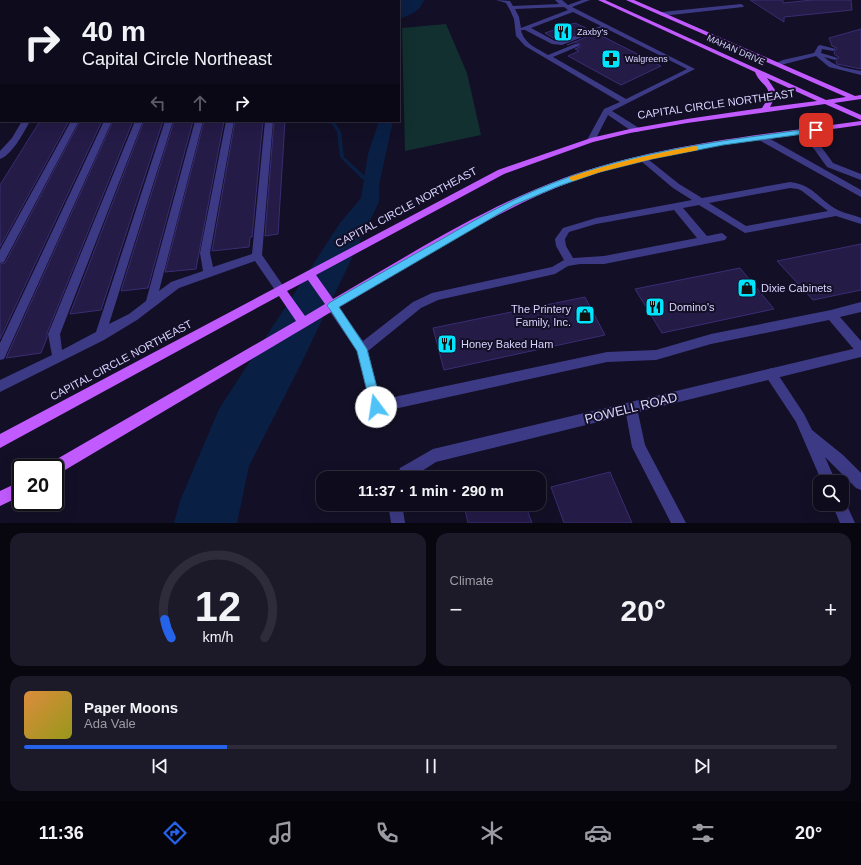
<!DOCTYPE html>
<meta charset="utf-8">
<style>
body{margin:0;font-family:Arial,sans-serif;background:#1c1929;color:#f1f3f6;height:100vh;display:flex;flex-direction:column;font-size:15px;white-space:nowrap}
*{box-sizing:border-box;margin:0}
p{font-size:13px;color:#9b9ba3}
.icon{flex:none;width:22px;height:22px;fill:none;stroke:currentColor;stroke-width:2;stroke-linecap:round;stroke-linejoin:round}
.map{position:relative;height:523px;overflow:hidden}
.drawer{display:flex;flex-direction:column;gap:10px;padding:10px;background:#08060f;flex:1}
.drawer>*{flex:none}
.top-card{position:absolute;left:0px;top:0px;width:400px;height:122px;box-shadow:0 4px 16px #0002,0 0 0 1px #2e2b3b;background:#0e0b1c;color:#f1f3f6;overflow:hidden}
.tools{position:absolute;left:813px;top:475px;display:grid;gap:8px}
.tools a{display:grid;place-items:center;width:36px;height:36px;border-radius:8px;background:#0e0b1c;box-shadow:0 4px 16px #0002,0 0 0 1px #2e2b3b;font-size:20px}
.speed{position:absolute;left:12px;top:459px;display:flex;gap:8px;font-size:20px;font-weight:700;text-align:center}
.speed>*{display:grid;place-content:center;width:52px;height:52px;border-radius:50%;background:#0e0b1c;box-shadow:0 4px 16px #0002,0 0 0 1px #2e2b3b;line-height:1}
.speed .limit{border:2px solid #111;border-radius:6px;background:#fff;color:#111}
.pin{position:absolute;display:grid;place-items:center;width:34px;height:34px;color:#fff;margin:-17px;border-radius:8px;box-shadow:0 2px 6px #0006}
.me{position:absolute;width:44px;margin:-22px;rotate:346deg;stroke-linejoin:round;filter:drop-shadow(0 0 3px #0008)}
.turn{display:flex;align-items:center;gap:14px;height:84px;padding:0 16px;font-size:18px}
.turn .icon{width:52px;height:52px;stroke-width:2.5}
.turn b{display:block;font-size:28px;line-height:34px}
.lanes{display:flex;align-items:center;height:38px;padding:0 16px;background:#0003;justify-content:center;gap:20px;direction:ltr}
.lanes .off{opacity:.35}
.big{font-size:30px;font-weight:800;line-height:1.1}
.drawer .widget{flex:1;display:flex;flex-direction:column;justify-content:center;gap:6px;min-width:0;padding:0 14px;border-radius:12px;background:#1c1929}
.drawer .dial{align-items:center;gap:0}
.dial svg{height:104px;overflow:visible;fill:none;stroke:#2e2b3b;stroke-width:7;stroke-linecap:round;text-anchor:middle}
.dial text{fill:#f1f3f6;stroke:none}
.song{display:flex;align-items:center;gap:12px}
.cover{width:48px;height:48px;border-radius:6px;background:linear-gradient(135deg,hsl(30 70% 55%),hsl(60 70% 35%))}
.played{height:4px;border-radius:2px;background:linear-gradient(90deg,#2563eb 25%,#2e2b3b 25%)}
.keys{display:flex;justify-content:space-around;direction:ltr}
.heat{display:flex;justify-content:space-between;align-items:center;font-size:22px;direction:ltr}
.drawer .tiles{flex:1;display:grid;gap:10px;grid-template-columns:1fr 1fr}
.widget:last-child{grid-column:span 2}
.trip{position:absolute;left:316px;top:471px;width:230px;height:40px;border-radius:12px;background:#0e0b1c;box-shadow:0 4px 16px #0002,0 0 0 1px #2e2b3b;font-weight:800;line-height:40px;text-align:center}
.tabs{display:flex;height:64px;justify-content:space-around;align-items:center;background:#06040b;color:#9b9ba3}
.tabs .icon{width:28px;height:28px}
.tabs .selected{color:#2563eb}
.tabs b{font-size:18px;color:#f1f3f6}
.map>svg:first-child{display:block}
.green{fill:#12302f}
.water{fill:#0a1f44}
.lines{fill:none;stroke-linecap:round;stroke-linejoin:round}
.stream{fill:#0a1f44;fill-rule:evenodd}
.building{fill:#241b47;stroke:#3b2d73}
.lane{fill:#3d3a85;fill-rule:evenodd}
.street{fill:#3d3a85;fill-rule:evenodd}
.primary{fill:#c25bff;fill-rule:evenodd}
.route{fill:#4fc3f7;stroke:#337fa1}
.slow{fill:#f59e0b}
.labels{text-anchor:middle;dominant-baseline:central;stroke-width:4;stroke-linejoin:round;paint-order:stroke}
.far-poi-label{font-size:9px;fill:#d9d4ff;stroke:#130f26;text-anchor:start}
.far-street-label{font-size:9px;fill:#d9d4ff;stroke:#130f26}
.street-label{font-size:11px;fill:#d9d4ff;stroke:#130f26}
.poi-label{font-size:11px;fill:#d9d4ff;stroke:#130f26;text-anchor:start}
.near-street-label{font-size:13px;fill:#d9d4ff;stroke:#130f26}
</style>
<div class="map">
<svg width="861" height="523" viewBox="0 0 861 523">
<rect width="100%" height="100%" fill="#130f26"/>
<path class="green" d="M446,24l21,49 14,62 -76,16 -3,-123z"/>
<path class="water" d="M369,0h55c-4,12 -14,15 -25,19v-18z
M379,121h14l-14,64v17l-79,164 -51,100 -12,57h-63l6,-22 39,-92 121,-186 21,-25 7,-44z"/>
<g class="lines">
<path class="stream" d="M64,0h2l1,1h-4z
M330,121h4l7,11 3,25 22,20v2h-4l-22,-22 -3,-25z"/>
</g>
<path class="building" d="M750,0h33v3l29,-3h39l1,10 -68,7v5z
M575,23l13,6 -27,11h-4l-12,-7z
M861,29v40l-24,-5 -1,-3 3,-4 -4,-2 -1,-3 3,-4 -5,-2 -3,-8z
M596,33l65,33 -40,19 -53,-29 11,-5 -4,-2 5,-2v-3l-5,-2 -8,3z
M40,121h29l-69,126v-62z
M80,121h22l-102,218v-75l5,-1z
M113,121h20l-86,212v5l-6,15 -35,5z
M144,121h19l-62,189 -31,4z
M174,121h19l-45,167 -27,3z
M204,121h20l-28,148 -31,3z
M235,121h28l-11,116h-2l-1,10 -37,4z
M274,121h11l-7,113 -13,2z
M861,244v46l-48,10 -36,-39z
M740,268l34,41 -112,24 -27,-44z
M585,297l20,38 -161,35 -11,-42z
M610,472l22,51h-68l-13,-36z
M490,504h35l7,19h-64l-3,-13z"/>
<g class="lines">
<path class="lane" d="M119,0h6l-7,1z
M144,0h6l-7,1z
M293,0h6v1h-6z
M496,0l14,1 3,5 46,-2 -4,-4h7l6,5 14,-5h8l-18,7 123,62 -83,42 27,17v4h-6l-25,-17 -14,27h-6l-1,-2 17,-31 16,-7 -95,-56 -9,-10 -2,-17 -4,-9 -4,-7zM564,7l4,3 -47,18 -2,-11 -4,-8zM573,12l28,14 -40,15h-6l-24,-13zM605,28l82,41 -61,30 -73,-42 26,-11v-2h-4l-27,11c-11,-7 -24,-11 -27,-25h4l27,14 10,1z
M741,4l3,2 -1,1 -81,9 -3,-2 3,-2z
M820,45l16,4 -3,2 -11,-2 -1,4 17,5 -3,2 -11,-3c11,10 23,11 37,14v4l-32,-8 -13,-11 -39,10 -3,-2 9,-4 31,-7 4,-7z
M0,103h1v4h-1z
M22,121h8c-6,11 -18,34 -30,38v-8l12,-13z
M71,121h8l-75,141 -4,1v-13z
M104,121h8l-108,238 -4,1v-17z
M135,121h8l-83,213 2,16 34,-18 69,-211h8l-64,203 20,-10 17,-13 49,-180h8l-44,170 12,-9 32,-11 -3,-18 26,-132h8l-24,132 3,14 39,-13 13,-133h8l-11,134 24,35 -1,3 -4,1 -4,-1 -22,-32 -76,27 -42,32 -33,20 -104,52v-12l52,-25 -4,-21z
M799,130h6l15,15 13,18 28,11v6l-34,-13 -13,-18 -15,-15z
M759,136h6l96,54v7l-102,-57z
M644,156l35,28 23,14 88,-16c25,3 30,20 50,29 7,3 14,4 21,7v6l-25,-8 -91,17 -46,-28 -16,3 24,28 15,-3 5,4 -2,3 -121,24h-24l-12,2 -13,8 -117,26 -17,8 -53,43 12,49 227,-48 49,-2 55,-16 120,-24 30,-8v10l-21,5 21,24v13l-4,-1 -28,-33 -118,24 -55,16 -49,2 -231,51 -4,-2 -15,-60 -29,-42 -1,-3 1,-3 4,-2 4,2 27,38 50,-39 19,-9 120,-26 12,-7 -8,-14 -1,-7 8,-11 33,-10 96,-18 -19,-12 -32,-27 -1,-2 1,-2zM790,188l8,1 4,2 26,20 -82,15 -37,-23zM674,210l23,28 -93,18 -31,2 -7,-12 -1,-7 4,-7 27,-8z
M771,368l4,2 29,44 8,16 31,25 18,18v17l-5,-2 -31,-31 11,25h-14l-26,-60 -29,-44 -2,-4 2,-4z
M631,402l4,2 2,4 8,37 41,78h-15l-39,-76 -7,-39 2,-4z
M842,498l2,1 11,24h-15l-8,-19h10z"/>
<path class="street" d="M861,347v10l-425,105 -25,16h-14l3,-10 33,-19z
M390,504h14l-1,6 2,13h-14l-2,-13z"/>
<path class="primary" d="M598,0h7l221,100 20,-3 -220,-97h8l221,96 6,-1v4l-27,4 27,12v5l-36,-16 -138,19 -57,10 -37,9 -89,32 -188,101 17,24c75,-43 149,-91 231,-121 95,-34 197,-43 297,-57v4c-97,14 -197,23 -290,57 -41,15 -79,36 -117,57l-394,234 -5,2v-7h-7l2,-5 246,-142 -17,-25 -279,152v-14l498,-264 93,-32 39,-9 57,-10 75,-11c15,-23 0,-19 -7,-36zM767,78l50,23 -47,6 4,-8 1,-9zM308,280l17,24 -20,12 -18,-25z
M21,481v15l-21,10v-15z"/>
</g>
<path class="route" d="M816,128l3,2 -1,2 -95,13 -71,14 -52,13 -41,14 -45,19 -175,102 28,42 15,58 -2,4 -4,1 -4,-1 -15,-60 -28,-43 -2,-2 2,-3c38,-22 75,-43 113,-64 36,-21 72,-41 111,-56 83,-33 175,-43 263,-55z"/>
<path class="slow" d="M695,146l3,1v3l-46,9 -52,13 -27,9 -4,-2 1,-2c41,-14 83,-23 125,-31z"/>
<defs>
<g id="restaurant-square" transform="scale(1)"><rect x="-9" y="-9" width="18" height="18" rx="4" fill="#00e5ff" stroke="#130f26"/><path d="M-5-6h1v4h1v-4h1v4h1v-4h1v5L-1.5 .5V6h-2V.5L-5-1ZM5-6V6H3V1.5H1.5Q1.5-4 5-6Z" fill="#111"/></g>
<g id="pharmacy-square" transform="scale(1)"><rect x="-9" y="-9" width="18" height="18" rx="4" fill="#00e5ff" stroke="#130f26"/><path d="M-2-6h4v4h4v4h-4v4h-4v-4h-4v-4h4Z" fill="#111"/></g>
<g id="shop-square" transform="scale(1)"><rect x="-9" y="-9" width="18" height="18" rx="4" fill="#00e5ff" stroke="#130f26"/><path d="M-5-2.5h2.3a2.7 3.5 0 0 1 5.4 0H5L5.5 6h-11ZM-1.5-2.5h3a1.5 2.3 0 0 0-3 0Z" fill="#111"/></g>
</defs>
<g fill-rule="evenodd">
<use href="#restaurant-square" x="563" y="32"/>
<use href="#pharmacy-square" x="611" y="59"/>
<use href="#shop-square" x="747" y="288"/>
<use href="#restaurant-square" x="655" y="307"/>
<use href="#shop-square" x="585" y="315"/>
<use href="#restaurant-square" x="447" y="344"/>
</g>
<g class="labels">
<g class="far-poi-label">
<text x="577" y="32">Zaxby's</text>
<text x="625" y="59">Walgreens</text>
</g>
<g class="far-street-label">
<text transform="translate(736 50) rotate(24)">MAHAN DRIVE</text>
</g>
<g class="street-label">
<text transform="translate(716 104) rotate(-8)">CAPITAL CIRCLE NORTHEAST</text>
<text transform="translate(406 207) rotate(-28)">CAPITAL CIRCLE NORTHEAST</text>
<text transform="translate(121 360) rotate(-28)">CAPITAL CIRCLE NORTHEAST</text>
</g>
<g class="poi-label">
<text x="761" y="288">Dixie Cabinets</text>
<text x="669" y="307">Domino's</text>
<text x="571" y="309" text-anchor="end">The Printery<tspan x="571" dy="13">Family, Inc.</tspan></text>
<text x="461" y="344">Honey Baked Ham</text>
</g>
<g class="near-street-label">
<text transform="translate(631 408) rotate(-14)">POWELL ROAD</text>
</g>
</g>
</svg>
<div class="tools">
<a><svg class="icon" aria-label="search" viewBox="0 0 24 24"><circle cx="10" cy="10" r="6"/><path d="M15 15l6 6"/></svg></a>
</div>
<div class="speed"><div class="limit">20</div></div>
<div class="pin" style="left:816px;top:130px;background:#d93025"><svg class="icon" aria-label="arrive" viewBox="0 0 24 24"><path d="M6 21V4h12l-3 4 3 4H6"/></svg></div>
<svg class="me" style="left:376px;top:407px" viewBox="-20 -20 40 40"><circle r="19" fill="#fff"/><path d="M0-13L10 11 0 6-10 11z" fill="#4fc3f7"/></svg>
<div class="trip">11:37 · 1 min · 290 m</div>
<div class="top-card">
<div class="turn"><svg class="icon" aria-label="right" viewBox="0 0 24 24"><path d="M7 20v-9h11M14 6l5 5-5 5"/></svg><div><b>40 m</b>Capital Circle Northeast</div></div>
<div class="lanes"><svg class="icon off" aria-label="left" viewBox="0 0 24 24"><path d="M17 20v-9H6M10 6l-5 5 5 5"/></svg><svg class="icon off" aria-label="ahead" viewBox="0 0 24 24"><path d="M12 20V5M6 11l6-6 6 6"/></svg><svg class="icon" aria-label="right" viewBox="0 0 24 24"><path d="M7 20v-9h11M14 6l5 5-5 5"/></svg></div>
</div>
</div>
<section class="drawer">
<div class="tiles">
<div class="widget dial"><svg viewBox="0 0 100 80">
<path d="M14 69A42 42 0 1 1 86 69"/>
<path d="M14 69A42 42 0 0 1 9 55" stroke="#2563eb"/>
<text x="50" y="56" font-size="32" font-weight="700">12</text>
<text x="50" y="72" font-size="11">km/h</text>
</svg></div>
<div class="widget"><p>Climate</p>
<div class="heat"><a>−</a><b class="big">20°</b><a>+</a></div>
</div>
<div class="widget">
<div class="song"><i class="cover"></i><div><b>Paper Moons</b><p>Ada Vale</p></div></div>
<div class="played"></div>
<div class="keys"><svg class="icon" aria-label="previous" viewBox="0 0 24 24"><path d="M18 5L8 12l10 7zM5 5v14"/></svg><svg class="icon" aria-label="pause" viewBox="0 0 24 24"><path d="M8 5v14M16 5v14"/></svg><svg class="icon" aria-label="next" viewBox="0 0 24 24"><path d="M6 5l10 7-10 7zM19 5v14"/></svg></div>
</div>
</div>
</section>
<nav class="tabs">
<b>11:36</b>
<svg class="icon selected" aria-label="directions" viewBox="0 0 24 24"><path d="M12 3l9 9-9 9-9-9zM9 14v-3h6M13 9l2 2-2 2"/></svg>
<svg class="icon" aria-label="music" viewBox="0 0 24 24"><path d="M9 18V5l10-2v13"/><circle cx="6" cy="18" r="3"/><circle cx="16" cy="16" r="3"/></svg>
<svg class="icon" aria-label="phone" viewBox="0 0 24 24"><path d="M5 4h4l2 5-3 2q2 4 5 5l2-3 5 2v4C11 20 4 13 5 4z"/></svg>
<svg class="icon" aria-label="climate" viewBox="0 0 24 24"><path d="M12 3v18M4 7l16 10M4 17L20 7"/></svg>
<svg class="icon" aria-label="car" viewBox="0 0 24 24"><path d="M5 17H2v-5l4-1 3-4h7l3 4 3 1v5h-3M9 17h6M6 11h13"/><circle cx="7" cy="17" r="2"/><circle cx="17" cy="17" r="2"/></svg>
<svg class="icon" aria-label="filters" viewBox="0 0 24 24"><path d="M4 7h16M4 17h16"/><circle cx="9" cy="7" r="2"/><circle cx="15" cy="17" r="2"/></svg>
<b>20°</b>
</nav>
